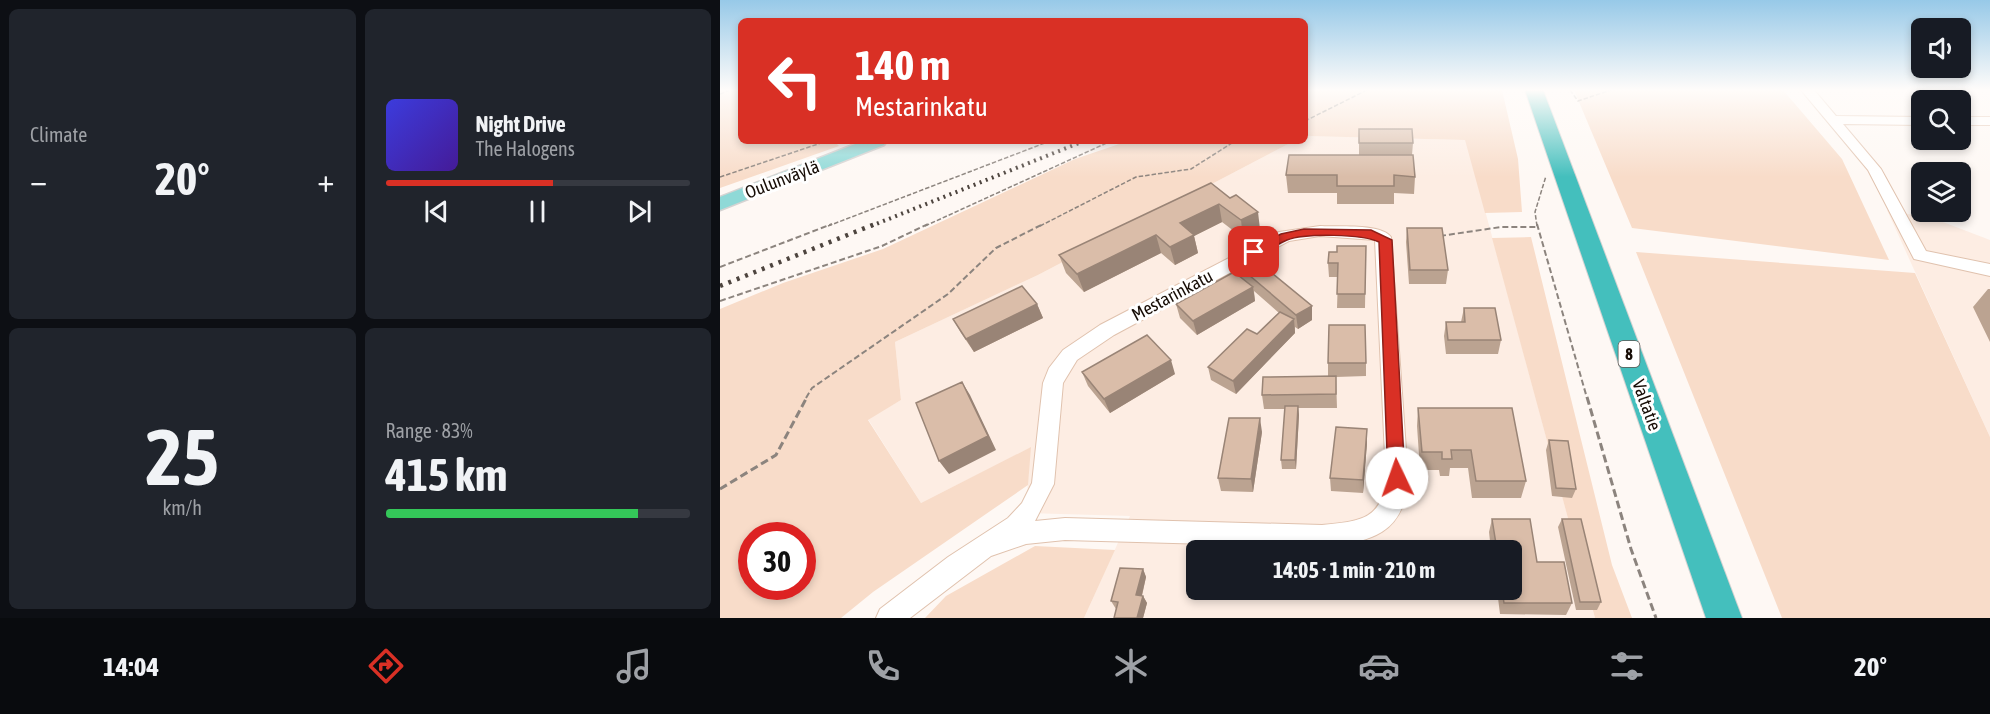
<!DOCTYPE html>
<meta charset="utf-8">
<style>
body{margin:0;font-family:"Asap Condensed",sans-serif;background:#20242c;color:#f1f3f6;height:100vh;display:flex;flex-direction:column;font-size:22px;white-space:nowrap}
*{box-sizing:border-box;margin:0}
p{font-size:20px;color:#9ea1a6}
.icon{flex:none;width:33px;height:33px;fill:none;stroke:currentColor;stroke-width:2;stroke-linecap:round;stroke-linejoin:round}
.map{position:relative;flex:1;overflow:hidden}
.side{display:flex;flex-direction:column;gap:9px;padding:9px;background:#0d0f14;width:720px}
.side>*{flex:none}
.hud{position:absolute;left:18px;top:18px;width:570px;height:126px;border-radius:9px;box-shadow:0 3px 9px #0003;background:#d93025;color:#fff;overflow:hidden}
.buttons{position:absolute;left:1191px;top:18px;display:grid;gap:12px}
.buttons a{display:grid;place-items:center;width:60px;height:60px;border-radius:9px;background:#171b24;box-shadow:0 3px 9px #0003;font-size:30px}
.speed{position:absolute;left:18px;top:522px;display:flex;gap:12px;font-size:30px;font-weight:700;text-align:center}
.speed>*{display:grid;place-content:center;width:78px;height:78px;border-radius:50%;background:#171b24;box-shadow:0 3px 9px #0003;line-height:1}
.speed .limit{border:9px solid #d22;background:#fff;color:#111}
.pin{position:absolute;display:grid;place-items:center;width:51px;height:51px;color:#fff;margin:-26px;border-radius:12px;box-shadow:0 3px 9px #0006}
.me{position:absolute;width:66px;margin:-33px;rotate:357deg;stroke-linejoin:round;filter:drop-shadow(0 0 4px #0008)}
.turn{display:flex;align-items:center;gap:21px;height:126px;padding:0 18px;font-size:27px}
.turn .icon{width:78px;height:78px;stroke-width:2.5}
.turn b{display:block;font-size:42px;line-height:51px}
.big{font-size:45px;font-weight:700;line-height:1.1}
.side .tile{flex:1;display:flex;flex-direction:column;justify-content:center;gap:9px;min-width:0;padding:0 21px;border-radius:9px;background:#20242c}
.side .dial{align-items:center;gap:0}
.dial b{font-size:78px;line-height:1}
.song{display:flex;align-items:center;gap:18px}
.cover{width:72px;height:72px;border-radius:9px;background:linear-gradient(135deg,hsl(240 70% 55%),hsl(260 70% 35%))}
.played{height:6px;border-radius:3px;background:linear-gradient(90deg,#d93025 55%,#363941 55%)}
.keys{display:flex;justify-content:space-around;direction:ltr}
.heat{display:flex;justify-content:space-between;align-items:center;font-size:33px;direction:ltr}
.charge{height:9px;border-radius:4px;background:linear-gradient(90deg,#34c759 83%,#363941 0)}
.side .tiles{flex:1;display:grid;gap:9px;grid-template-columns:repeat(2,1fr)}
.trip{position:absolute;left:466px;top:540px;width:336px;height:60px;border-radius:9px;background:#171b24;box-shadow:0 3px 9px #0003;font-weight:700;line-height:60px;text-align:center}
.menu{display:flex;height:96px;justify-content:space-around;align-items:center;background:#090b0e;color:#9ea1a6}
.menu .icon{width:42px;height:42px}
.menu .active{color:#d93025}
.menu b{font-size:27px;color:#f1f3f6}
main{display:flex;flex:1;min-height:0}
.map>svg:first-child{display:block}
.built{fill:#fdede3;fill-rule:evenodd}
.green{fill:#f8dcc9;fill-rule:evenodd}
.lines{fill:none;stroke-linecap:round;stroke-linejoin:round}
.minor-casing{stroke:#e0c2ae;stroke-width:2}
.major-casing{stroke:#d5d3d2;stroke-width:3}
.highway-casing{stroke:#d5d3d2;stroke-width:2}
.path-far2{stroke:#8c847e;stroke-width:1.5;stroke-dasharray:4.5 2;stroke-linecap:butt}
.path-far1{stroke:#8c847e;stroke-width:2;stroke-dasharray:6 3;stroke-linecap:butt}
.path{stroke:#8c847e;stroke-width:3;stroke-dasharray:8 4;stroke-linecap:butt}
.minor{fill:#fff;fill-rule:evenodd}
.major{fill:#8fd9d7;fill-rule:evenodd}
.highway{fill:#44bfbd;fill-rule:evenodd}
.rail-far1{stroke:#4d443e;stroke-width:4;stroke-dasharray:2 4.5;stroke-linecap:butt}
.rail{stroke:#4d443e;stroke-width:4.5;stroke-dasharray:3 6;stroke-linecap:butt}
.wall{fill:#bba391}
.shaded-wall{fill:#998476}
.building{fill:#dabda9;stroke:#998476;stroke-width:1.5}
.route{fill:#d93025;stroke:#8d1f18;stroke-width:1.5}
.labels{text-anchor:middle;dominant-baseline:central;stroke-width:6;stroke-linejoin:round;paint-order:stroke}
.shield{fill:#fff;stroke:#5d5651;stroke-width:1.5}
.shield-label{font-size:16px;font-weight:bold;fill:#170d06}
.street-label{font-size:18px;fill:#170d06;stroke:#fff}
</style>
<main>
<section class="side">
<div class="tiles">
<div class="tile"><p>Climate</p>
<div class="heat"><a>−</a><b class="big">20°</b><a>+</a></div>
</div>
<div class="tile">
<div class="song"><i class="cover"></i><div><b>Night Drive</b><p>The Halogens</p></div></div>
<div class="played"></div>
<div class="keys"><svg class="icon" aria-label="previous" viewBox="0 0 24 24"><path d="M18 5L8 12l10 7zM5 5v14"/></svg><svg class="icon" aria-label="pause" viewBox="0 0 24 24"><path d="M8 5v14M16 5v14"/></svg><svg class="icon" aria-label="next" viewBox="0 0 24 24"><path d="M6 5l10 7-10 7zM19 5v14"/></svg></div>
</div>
<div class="tile dial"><b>25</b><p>km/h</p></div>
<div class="tile"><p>Range · 83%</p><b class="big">415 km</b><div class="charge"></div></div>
</div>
</section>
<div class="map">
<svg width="1270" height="618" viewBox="0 0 1270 618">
<rect width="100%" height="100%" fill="#fef8f4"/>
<path class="built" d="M585,136l161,4 129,478h-511l46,-102 -104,-3 4,-65 -109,55 -53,-84 33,-19 -6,-58 143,-67 256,-134h11zM477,550h315v40h-315z
M1167,210l48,9 55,21v197z"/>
<path class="green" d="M0,90h21v51h93l5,5 -119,42z
M585,90h197l16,69 4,53 -37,1 -20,-73 -160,-4z
M854,90h209l59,69 47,101 -257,-32z
M408,141h166l-256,134 -143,67 6,58 -33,20 53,83 110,-56 -3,38 -155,107 -32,26h-121v-309l63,-26 100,-34 192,-90zM32,536h50v50h-50z
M811,237l81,328 20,53h-37l-103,-380z
M916,252l279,21 75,164v181h-208z
M315,546l80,4 -31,68h-159l21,-22z"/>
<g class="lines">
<g class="minor-casing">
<path id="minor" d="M1081,90h13l22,26 86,1v8l-79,-1 38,45 45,82 64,13v12l-76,-17 -46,-89z
M1240,117h30v8h-30z
M600,226c17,1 61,-3 71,11l17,241c-3,56 -37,64 -86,69l-257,-7 -39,4 -35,12 -81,62h-34l4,-9 68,-52 60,-39 14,-15 10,-20 11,-100 6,-15 14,-18 37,-25 179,-93zM600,236l55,4 11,238c-4,43 -27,43 -64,47l-257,-7 -30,3 19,-37 9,-101 14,-23 37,-25 175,-94z"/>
</g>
<g class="major-casing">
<path id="major" d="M143,141h24l-3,4 -164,65v-13z"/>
</g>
<g class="highway-casing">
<path id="highway" d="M805,90h18l199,528h-36z"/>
</g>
<path class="path-far2" d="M850,90l8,11 33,-11
M0,94l10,-4
M585,121l62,-31
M0,177l107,-36
M108,226l222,-85
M205,226l186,-85
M320,226l96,-49 55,-8 44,-28
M817,226l-2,-14 11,-36"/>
<path class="path-far1" d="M817,224l50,174
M720,236l61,-9h35
M0,267l112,-43
M0,301l162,-55 46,-22
M86,398l6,-10 136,-94 48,-46 47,-24"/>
<path class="path" d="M867,397l44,152 25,69
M0,489l56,-34 31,-58"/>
<use href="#minor" class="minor"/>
<use href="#major" class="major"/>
<use href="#highway" class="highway"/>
<path class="rail-far1" d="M151,226l213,-85"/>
<path class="rail" d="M0,286l155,-62"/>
</g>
<path class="wall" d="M639,129l54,14 -1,12 3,22 -1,17 -20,-1v11h-57v-11h-49l-2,-18 73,-20z
M510,198l30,31 -17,9 -21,-16 -28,14 4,17 -23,12 -14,-12 -77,39 -18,-19 -7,-18z
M687,228l41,42 -2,14h-37l-3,-42z
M646,246l-1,62h-28l1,-31h-9l-1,-14 9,-11z
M516,264l76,42v14l-14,9 -3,-2v6l-59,61 -25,-14 -3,-13 49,-33 22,-21 -25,-22 1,10 -58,34 -17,-17 -4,-14 62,-29z
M1268,289h2v53l-17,-35z
M317,304l6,14 -69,34 -13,-19 -8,-14z
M744,308l37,32 -3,14h-52l-2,-18 2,-14h15z
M608,363h38v13l-30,1 1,31h-39l1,7 -3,54h-14l-1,-9 4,-51h-21l-2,-14 66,-19z
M362,372l93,2 -65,39 -22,-27z
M698,408l108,73 -5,17h-49l-4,-30h-18l-1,8h-9l-1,-6h-19l-3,-44z
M542,432l-9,60 -32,-1 -3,-13z
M829,440l27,49 -4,9 -20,-2 -6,-46z
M647,443l-4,50 -32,-2 -1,-13z
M772,519l45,43 35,41 -6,12 -66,-1 -3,-24h15v-40h-21l-2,-18z
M842,519l39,83 -4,8h-21l-18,-83z
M423,569l3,8 -4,19h1l4,7 -4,15h-29l2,-9 -5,-8z"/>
<path class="shaded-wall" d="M499,204l3,18 -28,14 4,17 -23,12 -5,-18 10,-24z
M538,212l2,17 -17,9 -2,-18z
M436,235l5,18 -77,39 -7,-18z
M533,287l2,14 -58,34 -4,-14z
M317,304l6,14 -69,34 -8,-13z
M592,306v14l-14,9 -2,-14z
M574,319l1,14 -59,61 -3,-13z
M451,360l4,14 -65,39 -6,-14z
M242,382l8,13 26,55 -47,24 -10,-13z
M578,406l1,9 -3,54 -1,-9z
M540,418l2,14 -9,60 -2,-13z
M647,429v14l-4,50v-13z
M423,569l3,8 -6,26 -4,-8z
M423,596l4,7 -4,15h-6z"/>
<path class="building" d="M639,129h53l1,14h-54z
M569,155h124l2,22 -21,-2v11h-57v-11h-51z
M491,183l19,15 6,-3 22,17 -17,8 -22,-16 -39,19 14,12 -24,12 -14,-12 -79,39 -18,-19z
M687,228h35l6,42h-38z
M617,246h29l-1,48h-28l1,-31h-10l1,-11h8z
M531,256l61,50 -16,9 -60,-51z
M514,272l19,15 -60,34 -17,-17z
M302,286l15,18 -71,35 -13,-20z
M744,308h31l6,32h-53l-2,-18h19z
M560,312l14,7 -61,62 -25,-14 39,-38 10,5z
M609,325h36l1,38h-38z
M427,335l24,25 -67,39 -22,-27z
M616,376v18l-74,1 1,-18z
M242,382l26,54 -49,25 -23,-58z
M565,406h13l-3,54h-14z
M698,408h94l14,73h-50l-5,-31h-20l1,9h-10v-7h-20z
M509,418h31l-9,61 -33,-1z
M616,427l31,2 -4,51 -33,-2z
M829,440l19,1 8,48 -20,-1z
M772,519h38l7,43h27l8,41h-68l-2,-13h10v-40h-15z
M842,519h19l20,83h-21z
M400,568l23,1 -7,26 7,1 -6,22h-23l4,-16 -7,-1z"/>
<linearGradient id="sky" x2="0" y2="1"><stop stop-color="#97c9e8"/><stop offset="0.51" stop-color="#fffcfa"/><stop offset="1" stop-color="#fffcfa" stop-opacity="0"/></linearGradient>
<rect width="1270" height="177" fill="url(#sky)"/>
<path class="route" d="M584,229l67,1 21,10 13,238 -2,5 -6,2 -6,-2 -3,-5 -9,-236c-17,-8 -73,-9 -92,-2 -11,4 -25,18 -38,15l-2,-3 34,-18z"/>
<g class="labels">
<rect class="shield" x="898.5" y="341" width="21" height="26" rx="4.5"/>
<g class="shield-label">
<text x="909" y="354">8</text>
</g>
<g class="street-label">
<text transform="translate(62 179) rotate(-21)">Oulunväylä</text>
<text transform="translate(452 295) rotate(-28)">Mestarinkatu</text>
<text transform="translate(927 405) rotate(70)">Valtatie</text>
</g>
</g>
</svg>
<div class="buttons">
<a><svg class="icon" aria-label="sound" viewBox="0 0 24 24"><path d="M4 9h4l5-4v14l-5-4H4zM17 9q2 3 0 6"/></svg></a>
<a><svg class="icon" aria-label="search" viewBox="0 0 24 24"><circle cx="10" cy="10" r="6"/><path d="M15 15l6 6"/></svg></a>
<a><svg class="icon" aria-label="layers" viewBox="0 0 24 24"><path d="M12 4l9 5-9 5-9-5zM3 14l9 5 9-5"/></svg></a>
</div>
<div class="speed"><div class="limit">30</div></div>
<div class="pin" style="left:534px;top:252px;background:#d93025"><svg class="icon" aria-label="arrive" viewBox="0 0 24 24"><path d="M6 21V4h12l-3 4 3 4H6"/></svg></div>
<svg class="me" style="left:677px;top:478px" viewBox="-20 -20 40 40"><circle r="19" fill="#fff"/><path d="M0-13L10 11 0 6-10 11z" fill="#d93025"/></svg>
<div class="trip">14:05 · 1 min · 210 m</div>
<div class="hud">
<div class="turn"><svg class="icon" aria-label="left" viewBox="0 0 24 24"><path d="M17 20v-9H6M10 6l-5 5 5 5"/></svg><div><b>140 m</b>Mestarinkatu</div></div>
</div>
</div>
</main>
<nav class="menu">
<b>14:04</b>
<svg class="icon active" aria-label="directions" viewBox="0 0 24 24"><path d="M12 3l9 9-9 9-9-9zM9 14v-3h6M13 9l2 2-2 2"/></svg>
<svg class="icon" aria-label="music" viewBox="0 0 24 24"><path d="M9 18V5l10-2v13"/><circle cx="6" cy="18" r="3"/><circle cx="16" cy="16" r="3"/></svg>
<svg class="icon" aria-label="phone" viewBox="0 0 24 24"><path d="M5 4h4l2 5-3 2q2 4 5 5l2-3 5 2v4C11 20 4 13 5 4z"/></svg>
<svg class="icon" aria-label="climate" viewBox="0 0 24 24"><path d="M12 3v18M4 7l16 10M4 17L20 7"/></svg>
<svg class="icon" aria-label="car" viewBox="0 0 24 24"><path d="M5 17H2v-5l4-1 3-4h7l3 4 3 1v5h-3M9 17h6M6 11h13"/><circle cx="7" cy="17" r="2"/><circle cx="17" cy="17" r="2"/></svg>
<svg class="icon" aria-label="filters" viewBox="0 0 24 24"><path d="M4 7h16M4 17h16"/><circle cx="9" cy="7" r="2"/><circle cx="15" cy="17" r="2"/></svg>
<b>20°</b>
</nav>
